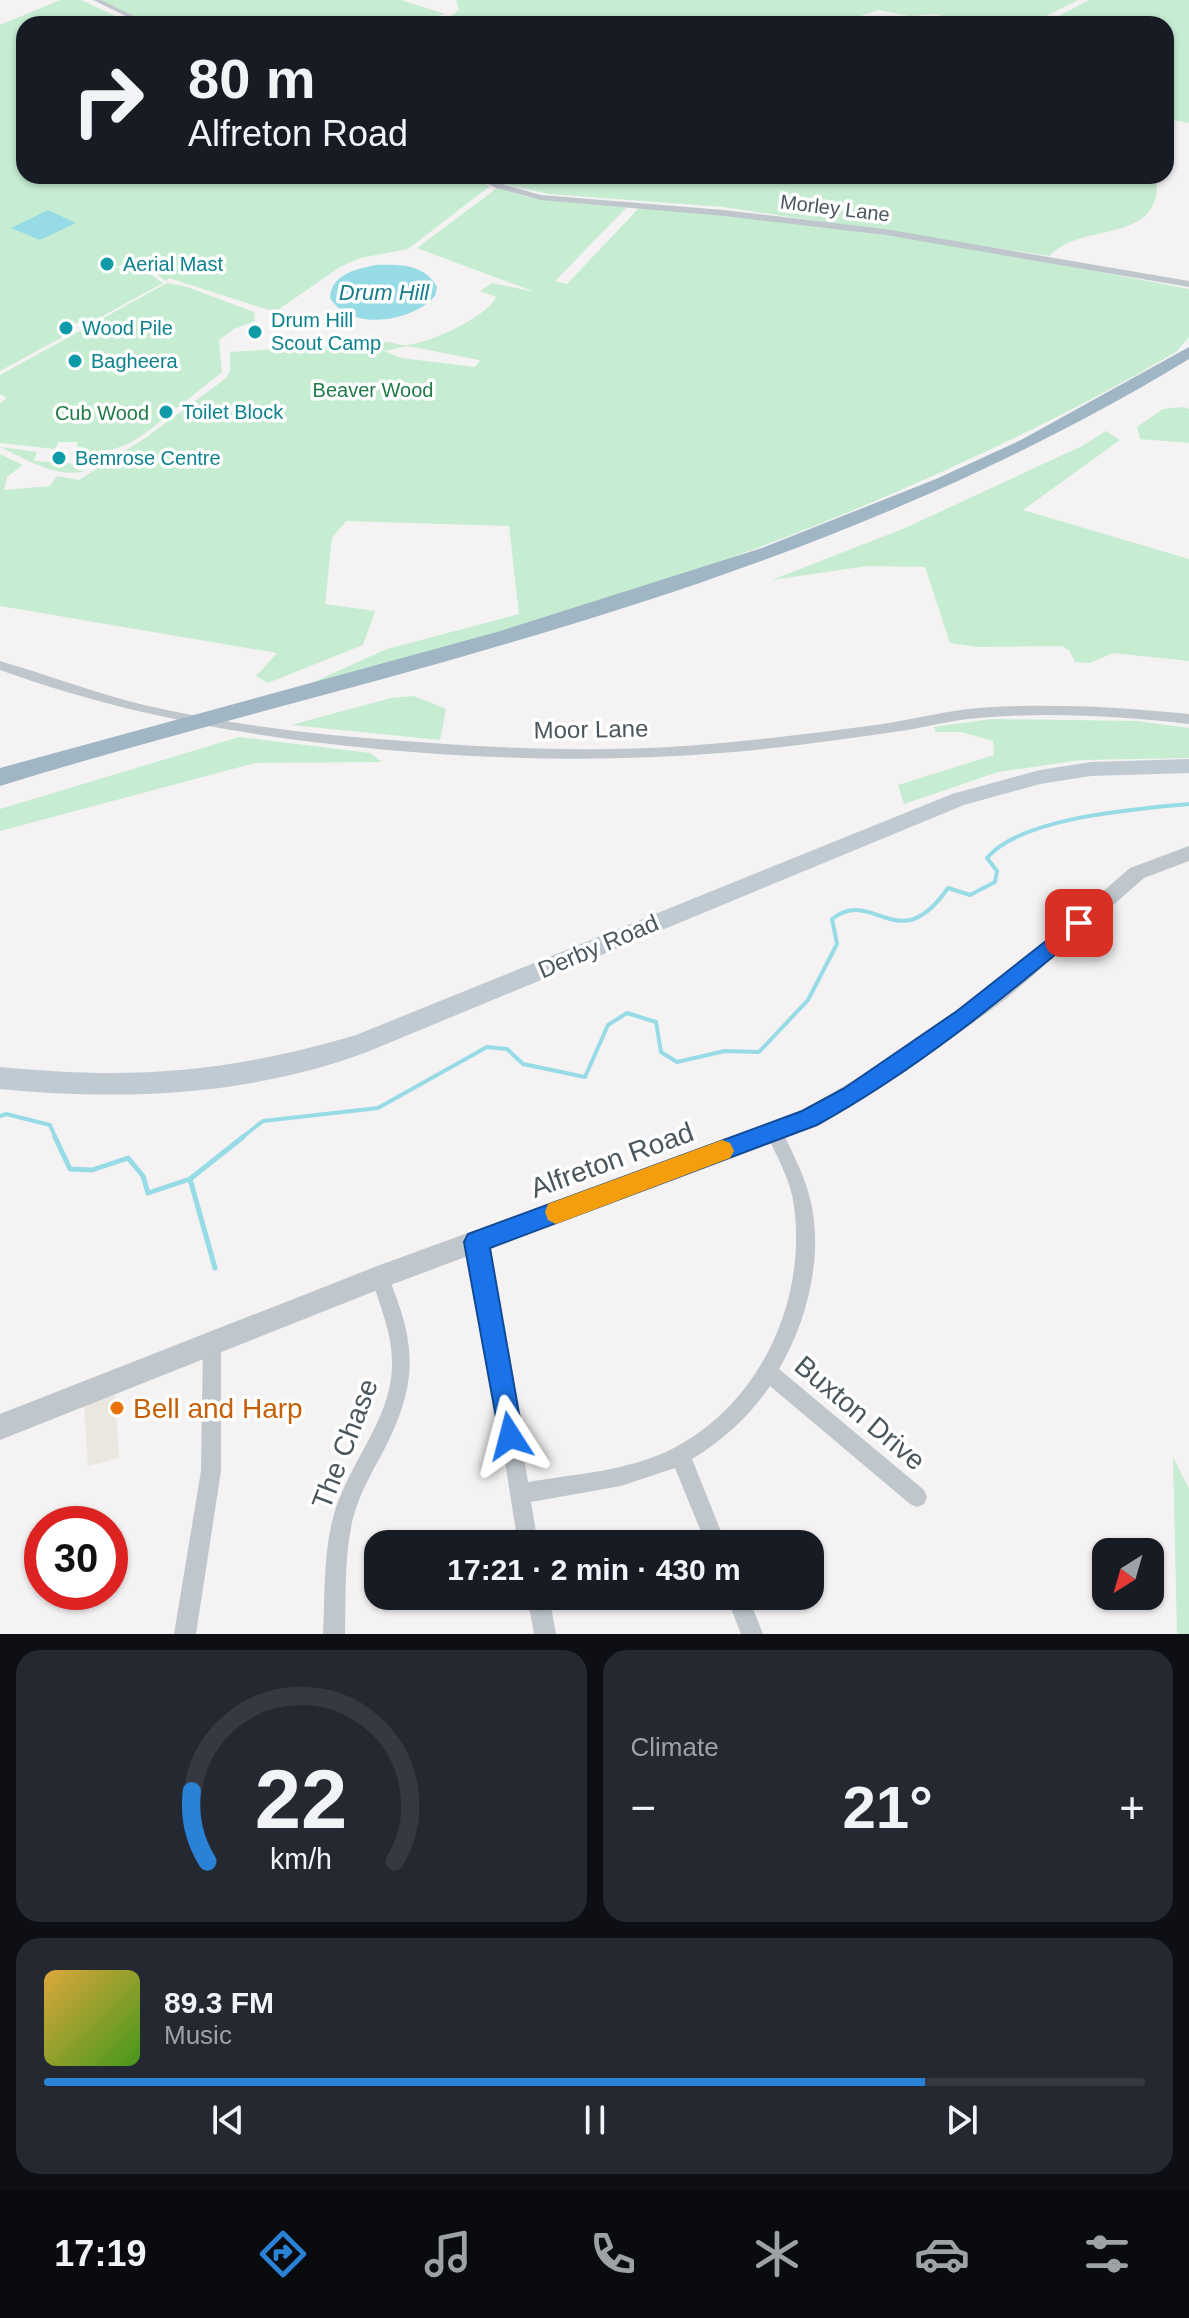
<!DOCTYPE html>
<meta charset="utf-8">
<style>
body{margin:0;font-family:Helvetica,sans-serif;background:#242831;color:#f1f3f6;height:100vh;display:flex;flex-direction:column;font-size:30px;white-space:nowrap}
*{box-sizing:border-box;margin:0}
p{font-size:26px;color:#9ea1a6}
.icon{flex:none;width:44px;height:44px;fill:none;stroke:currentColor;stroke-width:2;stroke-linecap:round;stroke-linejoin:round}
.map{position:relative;height:1634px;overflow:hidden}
.panel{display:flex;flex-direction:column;gap:16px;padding:16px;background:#0d0f14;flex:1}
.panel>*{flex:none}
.guide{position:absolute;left:16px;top:16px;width:1158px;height:168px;border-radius:24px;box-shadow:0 2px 6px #0004;background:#171b24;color:#f1f3f6;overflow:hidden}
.needle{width:52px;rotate:217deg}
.controls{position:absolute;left:1092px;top:1538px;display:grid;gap:16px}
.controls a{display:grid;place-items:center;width:72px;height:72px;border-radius:16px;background:#171b24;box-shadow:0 2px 6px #0004;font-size:40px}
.speed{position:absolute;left:24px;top:1506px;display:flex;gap:16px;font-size:40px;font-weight:700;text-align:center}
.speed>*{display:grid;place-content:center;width:104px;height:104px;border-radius:50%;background:#171b24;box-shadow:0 2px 6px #0004;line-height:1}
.speed .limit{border:12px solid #d22;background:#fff;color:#111}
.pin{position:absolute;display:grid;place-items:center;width:68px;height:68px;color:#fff;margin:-34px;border-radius:16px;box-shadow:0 4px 12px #0006}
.me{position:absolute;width:88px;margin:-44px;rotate:351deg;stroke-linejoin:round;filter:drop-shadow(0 0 6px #0008)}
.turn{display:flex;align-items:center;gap:28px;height:168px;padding:0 40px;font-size:36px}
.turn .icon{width:104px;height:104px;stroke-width:2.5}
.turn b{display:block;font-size:56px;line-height:68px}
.big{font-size:60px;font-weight:800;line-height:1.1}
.panel .widget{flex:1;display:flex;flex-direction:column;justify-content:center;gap:12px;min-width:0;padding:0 28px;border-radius:24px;background:#242831}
.panel .dial{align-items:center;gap:0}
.dial svg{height:208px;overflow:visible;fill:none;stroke:#363941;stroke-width:7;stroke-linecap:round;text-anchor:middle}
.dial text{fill:#f1f3f6;stroke:none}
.song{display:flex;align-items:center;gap:24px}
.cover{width:96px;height:96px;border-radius:12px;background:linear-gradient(135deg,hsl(40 70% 55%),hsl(100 70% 35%))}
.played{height:8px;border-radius:4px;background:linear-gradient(90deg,#2a82d6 80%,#363941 80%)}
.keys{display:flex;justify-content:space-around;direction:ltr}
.heat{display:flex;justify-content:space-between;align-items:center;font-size:44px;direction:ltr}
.panel .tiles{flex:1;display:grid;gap:16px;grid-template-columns:1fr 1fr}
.widget:last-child{grid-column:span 2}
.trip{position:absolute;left:364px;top:1530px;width:460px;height:80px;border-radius:24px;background:#171b24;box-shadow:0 2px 6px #0004;font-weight:800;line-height:80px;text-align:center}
.tab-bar{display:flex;height:128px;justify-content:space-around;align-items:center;background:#090b0e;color:#9ea1a6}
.tab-bar .icon{width:56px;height:56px}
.tab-bar .selected{color:#2a82d6}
.tab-bar b{font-size:36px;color:#f1f3f6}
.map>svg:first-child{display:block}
.commercial{fill:#eae7e0}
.green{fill:#c6edd2;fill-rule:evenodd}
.water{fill:#97dbe6}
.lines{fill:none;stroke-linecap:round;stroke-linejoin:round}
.stream-far1{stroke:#97dbe6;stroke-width:4}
.stream{stroke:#97dbe6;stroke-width:5}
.minor{fill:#bfc7cd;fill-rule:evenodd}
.tertiary{fill:#bfc7cd;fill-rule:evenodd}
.secondary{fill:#c0cad2;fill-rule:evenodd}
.trunk{fill:#a1b6c5;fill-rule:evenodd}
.route{fill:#1a73e8;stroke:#114b97;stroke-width:2}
.slow{fill:#f59e0b}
.culture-dot{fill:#0f9aa8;stroke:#fff;stroke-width:3}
.food-dot{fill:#e8710a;stroke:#fff;stroke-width:3}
.labels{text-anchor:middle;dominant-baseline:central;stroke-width:7;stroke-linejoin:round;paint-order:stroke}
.far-street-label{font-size:20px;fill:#4b575e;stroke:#fff}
.far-culture-label{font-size:20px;fill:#0d838f;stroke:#fff;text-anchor:start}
.far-park-label{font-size:20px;fill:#207b47;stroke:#fff}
.far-water-label{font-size:22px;font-style:italic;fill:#187e8d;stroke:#fff}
.street-label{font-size:24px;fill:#4b575e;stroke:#fff}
.near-street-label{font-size:28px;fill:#4b575e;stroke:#fff}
.near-food-label{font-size:28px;fill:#c56008;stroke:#fff;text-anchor:start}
</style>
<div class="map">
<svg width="1189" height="1634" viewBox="0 0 1189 1634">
<rect width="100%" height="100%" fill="#f4f2f2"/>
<path class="commercial" d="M115,1394l4,64 -31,8 -4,-60z"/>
<path class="green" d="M60,0h21l52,24h-109v152h446l20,10 -82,63 -48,9 -20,9 -65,45 -106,-34 -3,3 -28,-21 -22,7 16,5 14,-1 17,12 -75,41 -7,-2 -20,5 9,6 -70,38v-346z
M98,0h303l44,14 -15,4 15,2 14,-10 -3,-10h622l-48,24h-55l-41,-10 -24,2 -32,-6 -41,14h-687z
M1089,0h100v123l-23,-4v-95h-122z
M513,176h643c10,70 -76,45 -106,80l-327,-49 -174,-13 -46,-10z
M497,188l30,9 100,10 -72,74 12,3 72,-76c184,12 369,46 550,81v48l-13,15c-202,118 -427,206 -651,275 -71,22 -144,39 -216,57l78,-35 132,-35 -10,-88 -163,-5 -14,17 -7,66 50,7 -12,34 -95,38 -12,-7 21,-23 -277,-47v-152l23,11 -16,12 -3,13 46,-4 7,-10 22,4 65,-41 81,-60 5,-8v-19l158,-10c6,1 14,4 19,3 23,-2 80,-28 89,-48l-16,-6 12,-8 43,9 -118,-44zM408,346l71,14 1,1 -5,6 -74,-9 -17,-7z
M167,283l20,4 67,25 1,9 -21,8 -15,11 3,32 -45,36 -10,-3 -7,6 9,4c-36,27 -47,40 -93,35l2,-8h-19l-4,7 -55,-6v-40l7,-5 -7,-4v-19z
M1184,407l5,2v34l-49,-4 -3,-12 26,-18z
M1106,431l14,9 -97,70 166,49v102l-76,-8 -23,10 -15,-1 -6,-12 -7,-4 -84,1 -28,-4 -25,-76 -58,-1 -95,14 133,-52 177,-82z
M0,447l37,5 -3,9 45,3 6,-9 18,2 -11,8 -12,-1 -3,6 9,1c-29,8 -60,-12 -86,-24z
M414,696l32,13 -6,31 -149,-15 100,-27z
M991,719l145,2 53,7v30l-108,2 -83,12 -94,32 -6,-19 96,-30 -1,-14 -32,-9h-25l-2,-5z
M239,737l131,16 12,9 -127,1 -255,68v-22z
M1173,1457l16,32v145h-12z"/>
<path class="water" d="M48,210l28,13 -36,17 -29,-12z
M376,265c23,-1 49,-1 61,22l-2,9c-23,26 -84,36 -105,2 1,-24 27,-29 46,-33z"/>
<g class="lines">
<path class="stream-far1" d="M0,1116l6,-2 44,11 6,14
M240,1139l23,-18 115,-13 109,-61 20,2 16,15 62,13 23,-52 19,-12 29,9 5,30 16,10 48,-11 34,1 49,-52 29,-56 -5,-25c42,-33 66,41 116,-31l22,7 25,-13 2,-11 -10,-13c34,-41 150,-49 202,-54"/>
<path class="stream" d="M55,1137l15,32 22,1 36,-12 15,18 5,17 42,-14 53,-42
M190,1179l25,89"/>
<path class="minor" d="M93,0h8l49,24h-8z
M474,176h11l17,8 39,11 183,15 161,19 304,52v6l-304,-52 -161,-19 -183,-16 -45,-12z
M0,661c48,14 95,32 144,44 90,21 183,31 275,37 88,7 177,10 266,4 66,-5 132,-13 198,-22 31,-5 63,-13 95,-16 70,-5 141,-1 211,6v10c-70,-8 -141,-12 -211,-6 -26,2 -52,9 -77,13 -60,9 -120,17 -180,22 -99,8 -197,7 -296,0 -146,-11 -287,-33 -425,-83z
M774,1124l6,2c10,23 23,45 29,69 16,56 -1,125 -30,174l145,121 3,7 -3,7 -7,3 -7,-3 -140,-118c-21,31 -47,54 -78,73l34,85h-20l-31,-76 -54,18 -90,16 7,42h-20l-45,-284 -6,-18 3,-6 6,-3 6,3 9,24 37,222c47,-8 99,-11 142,-32 89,-44 137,-148 124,-244 -3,-26 -18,-50 -28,-74l2,-6z
M380,1268l6,3c29,69 34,107 0,175 -12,23 -26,46 -33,72 -9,38 -7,78 -8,116h-22c2,-38 0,-78 10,-116 13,-52 58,-97 59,-152 1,-31 -12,-60 -21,-89l3,-6z
M212,1334l7,2 2,7v128l-25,163h-22l27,-163 2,-128 2,-7z
M527,1596h22l7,38h-22z
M726,1596h22l15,38h-22z"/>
<path class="tertiary" d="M1189,846v15l-45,17 -138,121 -101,73 -88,53 -437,164 -380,151v-26l380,-149 422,-154 89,-53 101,-71 138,-119z"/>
<path class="secondary" d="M1189,759v14l-98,3 -51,8 -76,21 -597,247c-119,44 -242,49 -367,37v-22c134,13 227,6 356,-32l596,-241 88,-24 51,-8z"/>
<path class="trunk" d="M1189,347v12c-212,129 -442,215 -680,284 -169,50 -341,91 -509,143v-18l497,-136 265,-84 174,-69 85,-39z"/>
</g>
<path class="route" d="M1079,915l10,8 -3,6c-86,72 -171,142 -269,196l-327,123 33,188 -4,9 -9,3 -9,-3 -37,-203 4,-8 334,-123 41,-22 114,-78z"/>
<path class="slow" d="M722,1140l8,3 4,8 -4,7 -174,66 -8,-4 -3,-8 3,-8z"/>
<g class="culture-dot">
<circle cx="107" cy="264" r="8"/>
<circle cx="66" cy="328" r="8"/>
<circle cx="255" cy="332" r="8"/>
<circle cx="75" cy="361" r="8"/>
<circle cx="166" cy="412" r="8"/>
<circle cx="59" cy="458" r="8"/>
</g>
<circle class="food-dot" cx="117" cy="1408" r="8"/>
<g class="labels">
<g class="far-street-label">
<text transform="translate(835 208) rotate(7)">Morley Lane</text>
</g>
<g class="far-culture-label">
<text x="123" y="264">Aerial Mast</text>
<text x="271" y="320">Drum Hill<tspan x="271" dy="23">Scout Camp</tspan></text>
<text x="82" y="328">Wood Pile</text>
<text x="91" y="361">Bagheera</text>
<text x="182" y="412">Toilet Block</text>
<text x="75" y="458">Bemrose Centre</text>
</g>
<g class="far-park-label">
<text x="373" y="390">Beaver Wood</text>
<text x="102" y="413">Cub Wood</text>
</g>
<g class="far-water-label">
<text x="384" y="292">Drum Hill</text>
</g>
<g class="street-label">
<text transform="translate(591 729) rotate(-1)">Moor Lane</text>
<text transform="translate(598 946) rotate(-23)">Derby Road</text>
</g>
<g class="near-street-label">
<text transform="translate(612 1160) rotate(-20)">Alfreton Road</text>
<text transform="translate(860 1413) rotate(40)">Buxton Drive</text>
<text transform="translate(345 1444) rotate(-69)">The Chase</text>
</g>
<g class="near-food-label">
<text x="133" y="1408">Bell and Harp</text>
</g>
</g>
</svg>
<div class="controls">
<a><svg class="needle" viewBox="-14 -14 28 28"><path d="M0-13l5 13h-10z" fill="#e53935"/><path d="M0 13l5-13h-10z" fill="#9ea1a6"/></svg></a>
</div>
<div class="speed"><div class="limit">30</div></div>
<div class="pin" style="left:1079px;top:923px;background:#d93025"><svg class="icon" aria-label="arrive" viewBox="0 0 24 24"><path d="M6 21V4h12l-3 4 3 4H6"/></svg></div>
<svg class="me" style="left:510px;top:1436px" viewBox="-20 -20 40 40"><path d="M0-17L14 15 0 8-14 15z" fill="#1a73e8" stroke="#fff" stroke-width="4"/></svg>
<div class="trip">17:21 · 2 min · 430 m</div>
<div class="guide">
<div class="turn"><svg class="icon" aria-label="right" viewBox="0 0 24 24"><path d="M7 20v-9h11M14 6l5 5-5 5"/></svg><div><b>80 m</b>Alfreton Road</div></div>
</div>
</div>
<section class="panel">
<div class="tiles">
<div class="widget dial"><svg viewBox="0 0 100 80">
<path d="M14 69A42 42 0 1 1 86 69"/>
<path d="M14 69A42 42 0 0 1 8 42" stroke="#2a82d6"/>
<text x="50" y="56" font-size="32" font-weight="700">22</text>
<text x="50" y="72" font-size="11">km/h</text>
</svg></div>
<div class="widget"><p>Climate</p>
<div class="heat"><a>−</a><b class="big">21°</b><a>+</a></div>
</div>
<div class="widget">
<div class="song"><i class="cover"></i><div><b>89.3 FM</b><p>Music</p></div></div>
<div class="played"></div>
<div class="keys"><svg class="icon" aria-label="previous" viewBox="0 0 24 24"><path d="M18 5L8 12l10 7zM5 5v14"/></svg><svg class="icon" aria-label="pause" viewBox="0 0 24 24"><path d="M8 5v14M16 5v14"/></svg><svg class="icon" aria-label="next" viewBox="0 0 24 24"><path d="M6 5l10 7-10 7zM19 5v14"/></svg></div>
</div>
</div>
</section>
<nav class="tab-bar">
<b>17:19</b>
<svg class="icon selected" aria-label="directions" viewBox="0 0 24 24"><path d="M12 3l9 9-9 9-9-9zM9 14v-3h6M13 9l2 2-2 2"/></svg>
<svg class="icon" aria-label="music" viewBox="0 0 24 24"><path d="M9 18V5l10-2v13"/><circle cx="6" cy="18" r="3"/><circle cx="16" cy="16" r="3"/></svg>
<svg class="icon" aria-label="phone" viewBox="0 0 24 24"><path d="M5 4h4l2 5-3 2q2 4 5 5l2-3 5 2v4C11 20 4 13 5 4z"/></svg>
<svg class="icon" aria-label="climate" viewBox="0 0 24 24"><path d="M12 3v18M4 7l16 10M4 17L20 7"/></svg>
<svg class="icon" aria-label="car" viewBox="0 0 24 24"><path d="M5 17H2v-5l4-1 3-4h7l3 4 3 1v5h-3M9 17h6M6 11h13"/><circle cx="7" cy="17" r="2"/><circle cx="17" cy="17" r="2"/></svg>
<svg class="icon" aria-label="filters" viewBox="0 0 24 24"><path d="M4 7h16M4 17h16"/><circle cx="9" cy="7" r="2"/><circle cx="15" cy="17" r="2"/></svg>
</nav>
